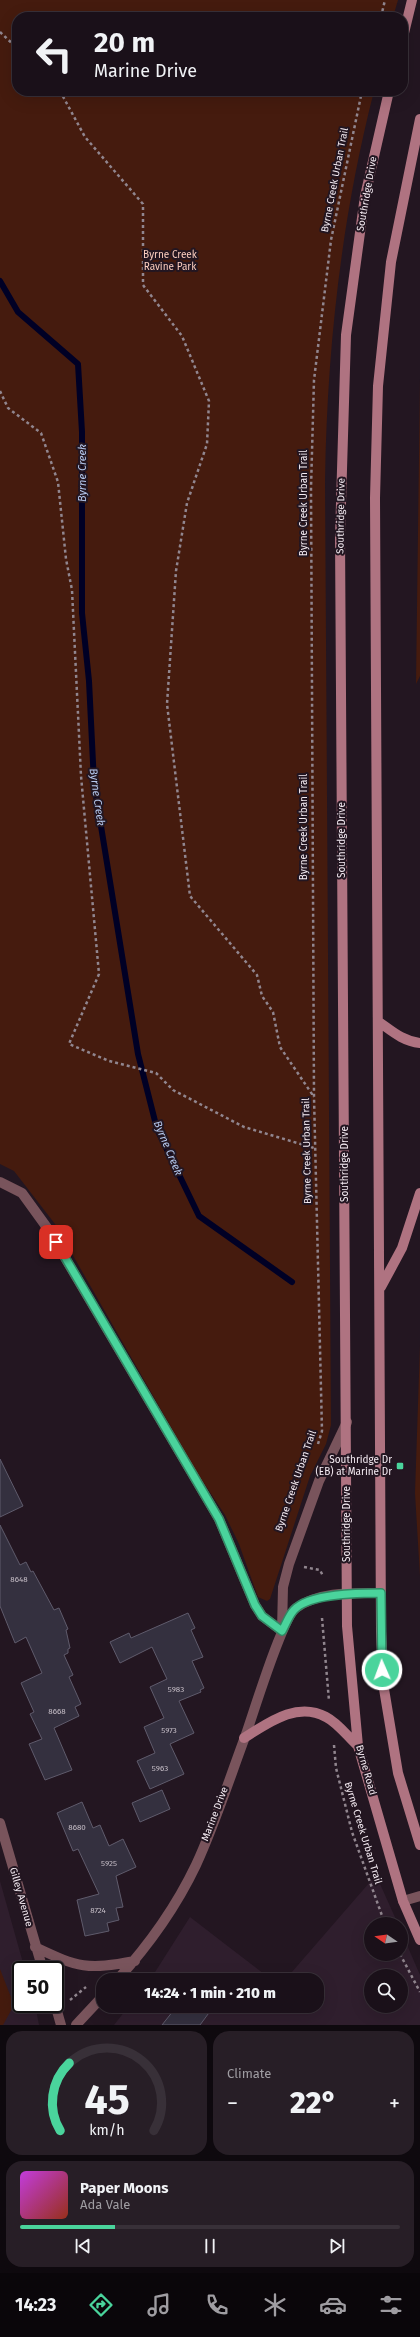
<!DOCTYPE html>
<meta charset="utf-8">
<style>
body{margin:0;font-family:"Fira Sans",sans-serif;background:#271e26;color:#f1f3f6;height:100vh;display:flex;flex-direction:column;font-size:15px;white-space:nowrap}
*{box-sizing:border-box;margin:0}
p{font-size:13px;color:#9f9da2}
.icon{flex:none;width:22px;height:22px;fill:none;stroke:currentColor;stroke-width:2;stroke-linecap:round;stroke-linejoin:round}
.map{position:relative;height:2025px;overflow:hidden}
.drawer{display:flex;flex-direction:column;gap:6px;padding:6px;background:#0e090e;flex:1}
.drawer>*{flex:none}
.guide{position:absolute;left:12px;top:12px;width:396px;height:84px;border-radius:16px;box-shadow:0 4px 16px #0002,0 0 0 1px #383038;background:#1a1019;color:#f1f3f6;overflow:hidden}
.needle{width:26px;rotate:283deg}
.fabs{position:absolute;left:364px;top:1917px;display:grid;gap:8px}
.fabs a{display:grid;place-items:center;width:44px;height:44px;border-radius:50%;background:#1a1019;box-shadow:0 4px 16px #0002,0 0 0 1px #383038;font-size:20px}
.speed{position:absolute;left:12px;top:1961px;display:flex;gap:8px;font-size:20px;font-weight:700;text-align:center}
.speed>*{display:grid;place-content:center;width:52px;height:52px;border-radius:50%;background:#1a1019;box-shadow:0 4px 16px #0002,0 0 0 1px #383038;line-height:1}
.speed .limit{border:2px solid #111;border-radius:6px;background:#fff;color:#111}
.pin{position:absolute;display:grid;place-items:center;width:34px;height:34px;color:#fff;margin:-17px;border-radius:8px;box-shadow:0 2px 6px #0006}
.me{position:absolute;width:44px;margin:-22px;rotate:358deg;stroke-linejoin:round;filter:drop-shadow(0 0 3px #0008)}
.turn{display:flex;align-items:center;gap:14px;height:84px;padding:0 16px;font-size:18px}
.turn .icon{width:52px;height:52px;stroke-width:2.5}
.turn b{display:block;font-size:28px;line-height:34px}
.big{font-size:30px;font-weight:800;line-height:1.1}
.drawer .card{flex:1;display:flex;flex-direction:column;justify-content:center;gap:6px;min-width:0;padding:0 14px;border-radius:16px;background:#271e26}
.drawer .dial{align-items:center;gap:0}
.dial svg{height:104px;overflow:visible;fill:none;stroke:#383038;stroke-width:7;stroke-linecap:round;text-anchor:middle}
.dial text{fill:#f1f3f6;stroke:none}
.song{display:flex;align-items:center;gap:12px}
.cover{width:48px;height:48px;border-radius:6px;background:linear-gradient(135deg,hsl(290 70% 55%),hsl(10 70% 35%))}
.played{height:4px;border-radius:2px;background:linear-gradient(90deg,#4ad49c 25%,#383038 25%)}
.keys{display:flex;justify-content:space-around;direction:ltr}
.heat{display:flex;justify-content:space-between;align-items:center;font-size:22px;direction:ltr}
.drawer .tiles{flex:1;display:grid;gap:6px;grid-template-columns:1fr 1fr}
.card:last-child{grid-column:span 2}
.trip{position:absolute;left:96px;top:1973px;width:228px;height:40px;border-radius:16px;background:#1a1019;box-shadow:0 4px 16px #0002,0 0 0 1px #383038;font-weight:800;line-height:40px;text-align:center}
.menu{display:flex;height:64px;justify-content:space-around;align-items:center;background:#0a060a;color:#9f9da2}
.menu .icon{width:28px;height:28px}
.menu .current{color:#4ad49c}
.menu b{font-size:18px;color:#f1f3f6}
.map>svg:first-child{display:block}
.built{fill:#2f1e2d;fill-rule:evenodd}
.green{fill:#451b0e}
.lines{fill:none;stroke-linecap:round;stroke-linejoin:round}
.stream{stroke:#000025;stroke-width:6}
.building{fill:#34303f;stroke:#5f5b6c}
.path{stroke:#91868f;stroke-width:2.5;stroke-dasharray:3 3;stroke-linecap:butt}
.minor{stroke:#79545c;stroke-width:10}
.tertiary{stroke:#79545c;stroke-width:10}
.secondary{stroke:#af7381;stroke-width:10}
.route-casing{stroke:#308a65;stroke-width:10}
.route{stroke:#4ad49c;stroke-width:7}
.poi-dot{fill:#4ad49c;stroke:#231621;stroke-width:1.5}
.labels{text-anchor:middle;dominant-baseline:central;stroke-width:4;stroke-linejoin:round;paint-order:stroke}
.number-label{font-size:8px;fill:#c5bdc6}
.street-label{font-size:10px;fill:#f5ecf3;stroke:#231621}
.park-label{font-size:10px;fill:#fccebf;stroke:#231621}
.poi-label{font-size:10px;fill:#f5ecf3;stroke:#231621;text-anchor:end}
.water-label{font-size:11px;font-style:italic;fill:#b5c8ed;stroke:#231621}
</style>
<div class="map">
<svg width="420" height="2025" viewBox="0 0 420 2025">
<rect width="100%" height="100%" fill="#231621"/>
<path class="built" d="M376,1875l22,49h-27v30h30v-23l19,44v50h-306l15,-19h188v-26h-32zM371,1976h30v30h-30z
M0,1881l25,89h-4v34h14l4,21h-39z
M190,1917l35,27 47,36h-122z"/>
<path class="green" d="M0,0h398l-5,17h-376v74h357c-33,129 -47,259 -49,391l6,943 -5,19 -16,32 -40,123 -3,2 -9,-4 -19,-53 -14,-29 -29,-44 -141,-247 -41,-53 -14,-7z
M420,378v298l-4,8 4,-305z
M420,1345v231l-5,-83z
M0,1969l14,36 -11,20h-3z"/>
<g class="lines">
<path class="stream" d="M0,281l18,31 60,52 4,68v181l7,68 5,102 44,271 19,75 42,87 93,66"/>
</g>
<path class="building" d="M0,1459l23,47 -23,11z
M0,1525l20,40 6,-3 5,10 2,-1 21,39 5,-2 9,21 -2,1 4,18 -2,1v4l-4,2 9,20 -4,2 12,27 -6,3 4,9 -25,12 18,42 -27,10 -16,-36 13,-5 -12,-25 4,-2 -13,-29 21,-10 -16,-36 -11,6 -15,-37z
M188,1613l7,15 -4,2 12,27 -11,4 12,27 -4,2 1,2 -22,9 15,32 -24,11 14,30 -34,15 -13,-28 18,-8 -11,-26 20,-9 -14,-31 17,-8 -15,-32 -32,16 -10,-21 19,-9 2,5z
M162,1790l8,19 -30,13 -8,-19z
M82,1802l11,26 7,-3 9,21 14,-7 13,28 -20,9 7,31 -7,1 3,12 -12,3 2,8 -24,5 -8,-36 22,-6 -21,-45 -5,2 -16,-38z
M177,2006h37l-14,19h-38z"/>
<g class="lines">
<path class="path" d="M381,17l4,-17
M0,32l17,16
M60,91l25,46 58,67v81l39,51 27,65 -2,43 -20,59 -11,68 -9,133 23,192 67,79 5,21 11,16 7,35 34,50
M0,391l8,17 33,25 17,49 8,77 6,31 9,186 18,198 -30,70 40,17 47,12 17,17 71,37 70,21
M318,1444l4,-13 -8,-334 -3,-609 3,-108 17,-140 31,-149
M304,1567l16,3 3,6
M322,1618l7,83
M334,1745l2,23 16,64 33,92
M400,1954l20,38
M70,2000l16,-13"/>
<path class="minor" d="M0,1182l22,11 26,36 171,290 36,86 7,11 20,15
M403,1901l17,-5"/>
<path class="tertiary" d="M282,1630l1,-43 6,-23 30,-83 28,-59
M0,1823l43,147
M35,1947c44,21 52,23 100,14
M117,1980c31,-34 59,-73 79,-115 19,-41 33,-85 49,-128 8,-22 37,-119 51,-129 24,-17 57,-15 85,-15
M55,2004l6,21
M76,2025l27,-29"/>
<path class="secondary" d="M403,37l9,-37
M389,91l-24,105 -19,139 -6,202 7,1089 11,120 45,155 17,39
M420,119l-29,143 -13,124 -3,112 6,1133 2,52 15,90 22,72
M379,1022c14,10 24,19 41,21
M381,1287l21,-39 18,-55
M244,1738c24,-15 53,-37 82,-21 12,6 22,20 32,29"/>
</g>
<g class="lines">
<g class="route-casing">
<path id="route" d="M56,1242l163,277 36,86 7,11 20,15c4,-7 7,-16 12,-21 15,-17 66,-17 87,-17l1,77"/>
</g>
<use href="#route" class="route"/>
</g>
<rect class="poi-dot" x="396" y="1462" width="8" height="8" rx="2"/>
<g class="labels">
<g class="number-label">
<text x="19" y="1579">8648</text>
<text x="176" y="1689">5983</text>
<text x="57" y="1711">8668</text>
<text x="169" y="1730">5973</text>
<text x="160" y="1768">5963</text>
<text x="77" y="1827">8680</text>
<text x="109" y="1863">5925</text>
<text x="98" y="1910">8724</text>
</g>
<g class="street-label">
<text transform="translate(335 180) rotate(-79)">Byrne Creek Urban Trail</text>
<text transform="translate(367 194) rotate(-80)">Southridge Drive</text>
<text transform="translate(304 503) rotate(-90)">Byrne Creek Urban Trail</text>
<text transform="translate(341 516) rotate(-89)">Southridge Drive</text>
<text transform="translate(304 827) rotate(-90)">Byrne Creek Urban Trail</text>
<text transform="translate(342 840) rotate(-90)">Southridge Drive</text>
<text transform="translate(307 1151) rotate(-91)">Byrne Creek Urban Trail</text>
<text transform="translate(345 1164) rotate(-90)">Southridge Drive</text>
<text transform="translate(296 1481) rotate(-71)">Byrne Creek Urban Trail</text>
<text transform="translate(347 1524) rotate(-90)">Southridge Drive</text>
<text transform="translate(366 1770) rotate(74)">Byrne Road</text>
<text transform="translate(215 1814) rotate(-69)">Marine Drive</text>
<text transform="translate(363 1833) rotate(73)">Byrne Creek Urban Trail</text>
<text transform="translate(21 1897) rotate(74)">Gilley Avenue</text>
</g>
<g class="park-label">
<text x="170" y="255">Byrne Creek<tspan x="170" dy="12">Ravine Park</tspan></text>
</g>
<g class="poi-label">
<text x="392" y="1460">Southridge Dr<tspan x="392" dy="12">(EB) at Marine Dr</tspan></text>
</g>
<g class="water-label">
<text transform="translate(82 473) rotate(-90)">Byrne Creek</text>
<text transform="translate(97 797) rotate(82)">Byrne Creek</text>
<text transform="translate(168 1148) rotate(67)">Byrne Creek</text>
</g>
</g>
</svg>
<div class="fabs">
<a><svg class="needle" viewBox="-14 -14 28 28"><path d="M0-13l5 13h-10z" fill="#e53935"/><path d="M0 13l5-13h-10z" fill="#9f9da2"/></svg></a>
<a><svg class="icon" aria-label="search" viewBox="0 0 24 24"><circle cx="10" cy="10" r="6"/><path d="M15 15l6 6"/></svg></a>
</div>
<div class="speed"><div class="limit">50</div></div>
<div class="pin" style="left:56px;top:1242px;background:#d93025"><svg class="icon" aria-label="arrive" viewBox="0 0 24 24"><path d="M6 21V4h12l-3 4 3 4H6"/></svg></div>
<svg class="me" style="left:382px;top:1670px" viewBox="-20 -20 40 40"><circle r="17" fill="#4ad49c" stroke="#fff" stroke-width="3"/><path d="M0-11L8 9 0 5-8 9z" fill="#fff"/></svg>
<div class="trip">14:24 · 1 min · 210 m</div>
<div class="guide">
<div class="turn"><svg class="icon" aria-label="left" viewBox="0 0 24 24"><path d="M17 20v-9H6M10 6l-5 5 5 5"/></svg><div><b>20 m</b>Marine Drive</div></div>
</div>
</div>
<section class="drawer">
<div class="tiles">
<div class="card dial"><svg viewBox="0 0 100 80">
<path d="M14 69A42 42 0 1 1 86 69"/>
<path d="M14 69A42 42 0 0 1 21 17" stroke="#4ad49c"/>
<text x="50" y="56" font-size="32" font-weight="700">45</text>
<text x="50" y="72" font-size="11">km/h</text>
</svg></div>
<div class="card"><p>Climate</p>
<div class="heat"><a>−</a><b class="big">22°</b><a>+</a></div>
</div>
<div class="card">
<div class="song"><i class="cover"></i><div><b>Paper Moons</b><p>Ada Vale</p></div></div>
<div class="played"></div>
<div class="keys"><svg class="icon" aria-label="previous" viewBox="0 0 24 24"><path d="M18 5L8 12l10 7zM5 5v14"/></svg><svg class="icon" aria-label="pause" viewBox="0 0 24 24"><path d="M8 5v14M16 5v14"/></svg><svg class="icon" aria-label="next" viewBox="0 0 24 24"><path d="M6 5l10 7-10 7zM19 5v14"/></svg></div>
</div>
</div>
</section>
<nav class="menu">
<b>14:23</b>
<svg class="icon current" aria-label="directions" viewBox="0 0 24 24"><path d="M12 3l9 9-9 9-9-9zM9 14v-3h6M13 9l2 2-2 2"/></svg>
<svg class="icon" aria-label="music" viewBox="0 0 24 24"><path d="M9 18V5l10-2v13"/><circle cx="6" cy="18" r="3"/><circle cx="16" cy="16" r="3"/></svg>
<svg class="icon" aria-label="phone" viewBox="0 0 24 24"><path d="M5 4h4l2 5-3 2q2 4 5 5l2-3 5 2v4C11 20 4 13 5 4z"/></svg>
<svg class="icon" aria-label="climate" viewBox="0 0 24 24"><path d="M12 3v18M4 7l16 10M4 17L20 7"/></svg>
<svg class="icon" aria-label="car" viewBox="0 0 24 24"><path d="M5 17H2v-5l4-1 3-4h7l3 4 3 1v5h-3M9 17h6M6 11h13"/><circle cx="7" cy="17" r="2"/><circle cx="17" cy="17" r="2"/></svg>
<svg class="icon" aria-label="filters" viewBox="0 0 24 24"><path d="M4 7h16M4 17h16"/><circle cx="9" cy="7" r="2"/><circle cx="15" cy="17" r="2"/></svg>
</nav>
